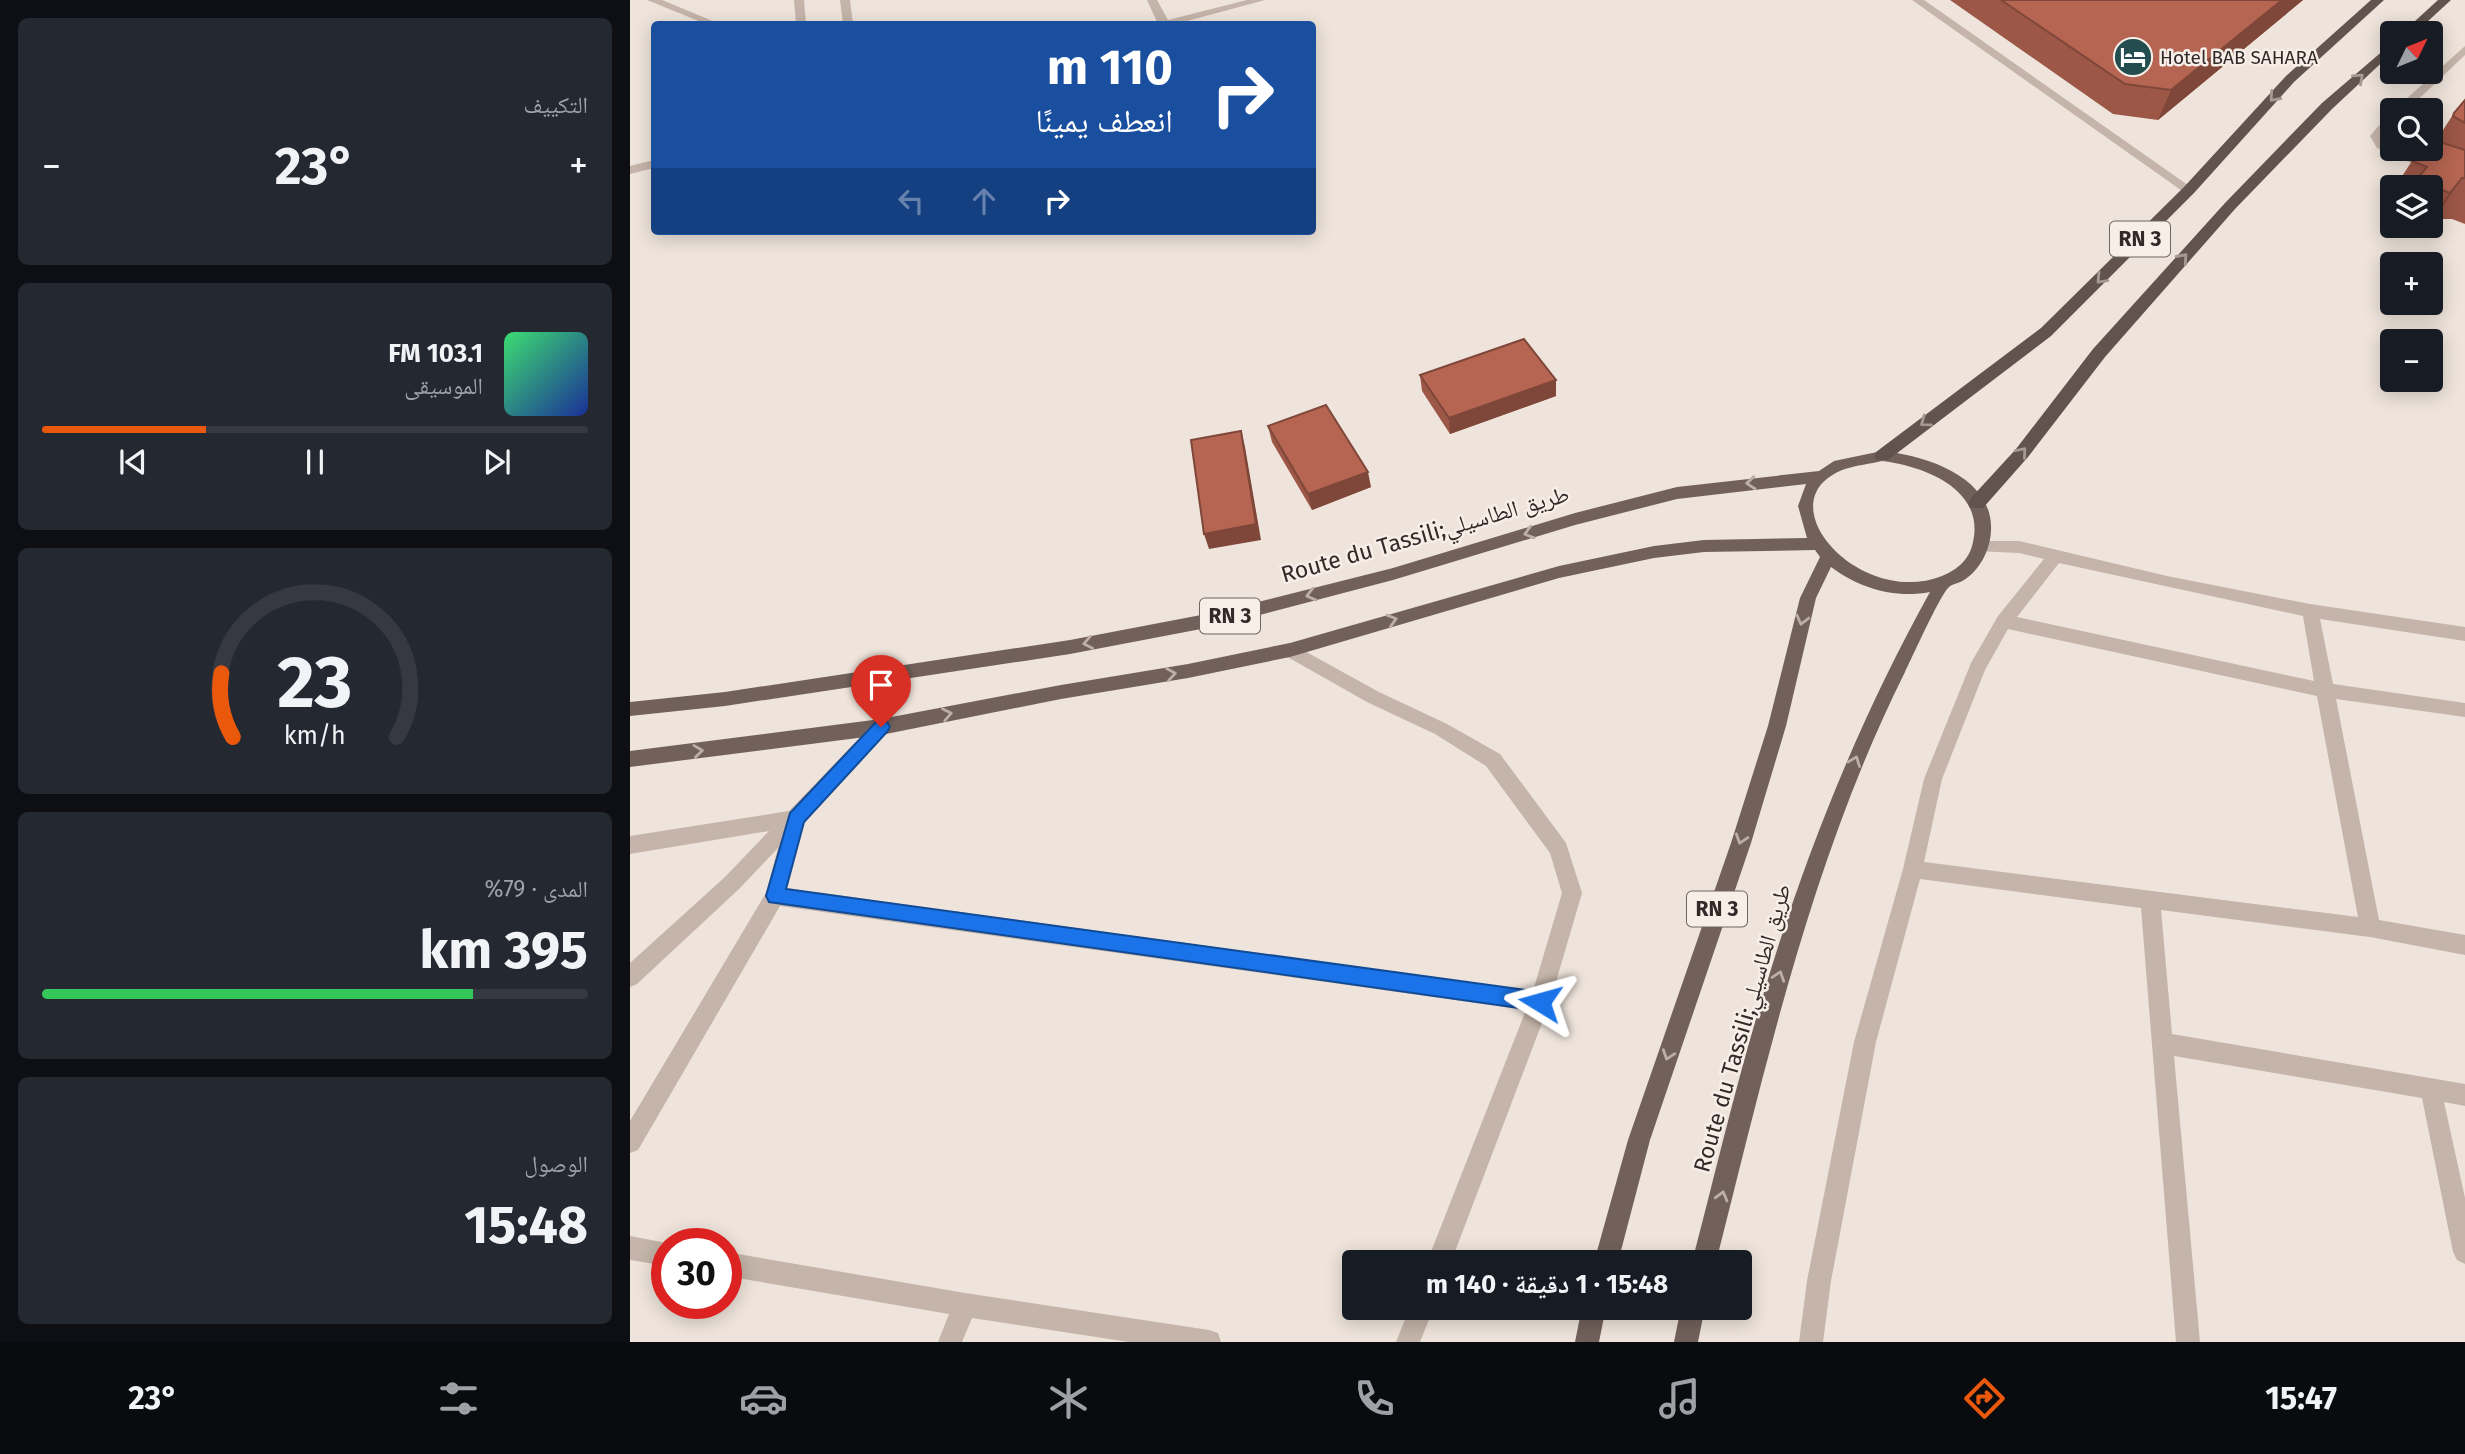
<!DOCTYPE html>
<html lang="ar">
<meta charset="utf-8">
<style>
body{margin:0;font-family:"Fira Sans","Noto Naskh Arabic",sans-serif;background:#242831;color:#f1f3f6;direction:rtl;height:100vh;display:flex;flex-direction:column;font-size:26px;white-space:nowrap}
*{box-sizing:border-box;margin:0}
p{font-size:23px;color:#9ea1a6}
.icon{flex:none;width:38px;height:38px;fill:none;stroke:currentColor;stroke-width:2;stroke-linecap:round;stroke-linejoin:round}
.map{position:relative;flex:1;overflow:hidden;direction:ltr}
.sheet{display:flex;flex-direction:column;gap:18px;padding:18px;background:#0d0f14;width:630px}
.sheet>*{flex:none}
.guide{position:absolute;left:21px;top:21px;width:665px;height:214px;border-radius:7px;box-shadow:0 4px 18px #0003;direction:rtl;background:#1a4fa0;color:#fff;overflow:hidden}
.needle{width:46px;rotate:47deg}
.fabs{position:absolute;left:1750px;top:21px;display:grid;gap:14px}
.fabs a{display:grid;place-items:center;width:63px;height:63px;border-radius:7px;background:#171b24;box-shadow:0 4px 18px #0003;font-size:35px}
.speed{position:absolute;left:21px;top:1228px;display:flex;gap:14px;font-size:35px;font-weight:700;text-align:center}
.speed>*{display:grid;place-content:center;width:91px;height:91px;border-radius:50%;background:#171b24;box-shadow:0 4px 18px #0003;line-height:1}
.speed .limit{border:10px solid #d22;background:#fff;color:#111}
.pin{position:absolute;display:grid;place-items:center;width:60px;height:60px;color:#fff;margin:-72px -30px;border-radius:50% 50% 50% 0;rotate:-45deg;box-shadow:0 0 7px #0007}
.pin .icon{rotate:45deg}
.me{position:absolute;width:77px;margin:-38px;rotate:278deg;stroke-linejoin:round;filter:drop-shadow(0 0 5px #0008)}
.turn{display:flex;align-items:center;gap:24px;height:147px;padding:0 28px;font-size:32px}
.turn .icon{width:91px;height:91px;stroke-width:2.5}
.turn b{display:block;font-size:49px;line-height:60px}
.lanes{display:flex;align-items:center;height:66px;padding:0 28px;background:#0003;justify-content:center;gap:35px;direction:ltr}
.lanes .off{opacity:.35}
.big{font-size:52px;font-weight:700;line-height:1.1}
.sheet .widget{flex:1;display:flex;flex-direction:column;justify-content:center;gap:10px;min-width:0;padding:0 24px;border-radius:10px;background:#242831}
.sheet .dial{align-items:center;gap:0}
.dial svg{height:182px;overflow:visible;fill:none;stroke:#363941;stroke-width:7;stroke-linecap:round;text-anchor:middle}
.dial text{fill:#f1f3f6;stroke:none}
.song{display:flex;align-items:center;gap:21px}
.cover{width:84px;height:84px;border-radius:10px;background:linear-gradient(135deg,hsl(140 70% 55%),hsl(230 70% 35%))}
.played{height:7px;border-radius:4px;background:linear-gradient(90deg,#ea580c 30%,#363941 30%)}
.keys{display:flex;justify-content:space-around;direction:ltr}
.heat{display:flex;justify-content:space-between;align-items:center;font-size:38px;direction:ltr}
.charge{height:10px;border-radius:5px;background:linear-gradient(90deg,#34c759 79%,#363941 0)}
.trip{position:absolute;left:712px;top:1250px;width:410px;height:70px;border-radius:7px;background:#171b24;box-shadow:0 4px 18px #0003;font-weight:700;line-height:70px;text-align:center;direction:rtl}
.tab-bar{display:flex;height:112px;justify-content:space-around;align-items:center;background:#090b0e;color:#9ea1a6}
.tab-bar .icon{width:49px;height:49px}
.tab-bar .current{color:#ea580c}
.tab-bar b{font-size:32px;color:#f1f3f6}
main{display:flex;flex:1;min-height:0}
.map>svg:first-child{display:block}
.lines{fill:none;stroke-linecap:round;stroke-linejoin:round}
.minor{fill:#c4b4a9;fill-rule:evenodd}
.primary{fill:#72615b;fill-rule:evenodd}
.trunk{fill:#62534e;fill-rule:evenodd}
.wall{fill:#9c5747}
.shaded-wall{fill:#7f4739}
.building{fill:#b56552;stroke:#7f4739;stroke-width:2}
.oneway{stroke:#a59993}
.oneway2{stroke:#bbafa8}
.route{fill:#1a73e8;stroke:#114b97;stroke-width:2}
.labels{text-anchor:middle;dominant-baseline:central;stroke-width:5;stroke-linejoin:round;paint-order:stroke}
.far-poi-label{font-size:19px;fill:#322a28;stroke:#f6eee7;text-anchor:start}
.shield{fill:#f6eee7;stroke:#6d6561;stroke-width:2}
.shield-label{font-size:21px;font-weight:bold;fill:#322a28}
.street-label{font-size:23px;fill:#322a28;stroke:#f6eee7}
</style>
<main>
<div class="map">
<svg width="1835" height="1342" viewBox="0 0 1835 1342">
<rect width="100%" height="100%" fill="#eee4db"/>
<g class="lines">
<path class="minor" d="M17,0h15l58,24h-14z
M164,0h10l2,24h-10z
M210,0h10l3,24h-10z
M517,0h10l11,20 79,-20h18l-89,24h-18z
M1282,0h12l271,190 -2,3h-8z
M1835,46v9l-58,55h-13z
M1758,115h4v10l-10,11 10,13h8l65,28v9l-88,-38 -7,-12z
M24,160v8l-24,6v-8z
M1352,541h37l148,35 143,28 155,23v14l-145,-22 13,65 132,19v14l-129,-18 43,221 86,15v20l-95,-18 -209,-27 11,124 293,50v22l-21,-4 21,96v66l-8,-4 -4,-8 -31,-154 -248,-42 26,286h-24l-35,-434 -221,-29 -44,163 -45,239 -8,61h-24l8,-61 47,-239 49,-173 21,-90 47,-116 27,-47 46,-57 -25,-6 -43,-2 -2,-4 2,-4zM1429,563l244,53 11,65 -297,-64zM1378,629l309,67 41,221 -434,-55 18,-83 43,-109z
M660,643l89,49 68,32 53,30 66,89 16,50 -32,109 -99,260h-24l99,-252 -746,-104 -142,244 -8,3v-32l136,-228 12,-45 -39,41 -102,95 -7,3v-24l95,-86 44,-46 -139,23v-18l159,-25 86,-89 6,-3 6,3 3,5 -3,5 -82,87 -18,69 746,103 29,-98 -12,-40 -64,-87 -51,-32 -68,-32 -83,-47 -3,-5 3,-5z
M0,1236l42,8h-5v22l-37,-6z
M96,1252l239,41 244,37 9,3 3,9h-92l-157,-24 -10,24h-24l11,-28 -223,-38z
M780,1307h24l-14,35h-24z"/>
<path class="primary" d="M1252,451c43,4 112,26 109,80 -1,19 -11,39 -27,49 -4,3 -12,4 -15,7 -9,8 -36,69 -44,85 -93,186 -138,389 -189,590h-24c24,-91 45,-183 73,-273 41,-137 95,-271 165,-397 -35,7 -71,-4 -99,-25l-15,31 -30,128 -35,117 -101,297 -32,122h-24l34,-122 103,-297 37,-117 32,-128 20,-41 -5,-7 -111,2 -50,6 -95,20 -269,79 -102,21 -127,21 -180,36 -251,32v-16l251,-32 180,-34 127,-21 102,-21 269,-77 95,-20 50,-6 103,-2 -9,-32 8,-22 -129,15 -102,26 -182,55 -171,45 -152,29 -345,52 -95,10v-14l95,-10 345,-52 152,-29 171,-43 182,-55 102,-26 142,-16 15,-10zM1252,461c42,5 103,28 91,81 -3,17 -16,28 -31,34 -84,33 -180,-77 -97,-107 12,-4 25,-5 37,-8z
M952,1307h24l-7,35h-24z
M1051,1307h24l-7,35h-24z"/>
<path class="trunk" d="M1741,0h13l-90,82 -100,111 -143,143 -163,124h-12l-2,-4 2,-4 165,-124 143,-141 102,-111z
M1808,0h13l-36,33h-13z
M1762,43v10l-60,56 -97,100 -130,148 -77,100 -45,51h-12l-3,-5 3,-5 45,-49 77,-100 132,-146 97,-100z"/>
</g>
<path class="wall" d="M1320,0h353l-145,120 -45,-6z
M1835,100v124l-13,-5h-18l-3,4v-36h-36l17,-26 24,-20 18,-28z
M1762,192v12l-6,-2z
M1772,226h26l-6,8z
M790,375l136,5v16l-106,38 -28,-43z
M638,426l103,61 -59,23 -40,-68z"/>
<path class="shaded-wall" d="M1652,0h21l-145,120 13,-30z
M1832,178l-28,41 -3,4v-3l19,-27z
M926,380v16l-106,38 -1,-16z
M611,431l4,16 16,93 -52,9 -5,-15z
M738,472l3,15 -59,23 -4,-16z"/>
<path class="building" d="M1371,0h281l-111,90 -46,-6z
M1835,100v23l-12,-7 1,-3z
M1807,141l28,9v28h-3l-12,15 -34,-13 11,-13 -15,-6 10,-12h9v-7z
M894,339l32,41 -107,38 -29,-43z
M696,405l42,67 -60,22 -40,-68z
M611,431l15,93 -52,10 -13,-94z"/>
<defs><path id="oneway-chevron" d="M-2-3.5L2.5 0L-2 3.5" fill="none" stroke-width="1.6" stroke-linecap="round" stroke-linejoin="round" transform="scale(1.75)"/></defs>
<g class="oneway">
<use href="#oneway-chevron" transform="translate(1729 78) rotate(-42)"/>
<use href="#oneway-chevron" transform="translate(1644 97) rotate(132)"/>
<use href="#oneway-chevron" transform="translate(1553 258) rotate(-48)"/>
<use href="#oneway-chevron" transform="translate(1471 279) rotate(134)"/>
<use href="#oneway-chevron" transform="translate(1295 422) rotate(144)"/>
<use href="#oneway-chevron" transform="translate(1392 452) rotate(-50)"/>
</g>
<g class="oneway2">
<use href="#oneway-chevron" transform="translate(1121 483) rotate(175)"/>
<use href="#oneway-chevron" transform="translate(899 533) rotate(163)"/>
<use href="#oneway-chevron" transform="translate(681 595) rotate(165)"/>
<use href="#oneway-chevron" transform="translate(762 620) rotate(-16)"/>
<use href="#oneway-chevron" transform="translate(1172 620) rotate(104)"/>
<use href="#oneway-chevron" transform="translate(458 643) rotate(169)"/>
<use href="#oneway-chevron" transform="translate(541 674) rotate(-9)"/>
<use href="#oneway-chevron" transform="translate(317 714) rotate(-11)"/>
<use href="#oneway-chevron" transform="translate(68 751) rotate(-7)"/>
<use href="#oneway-chevron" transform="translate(1225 761) rotate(-69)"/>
<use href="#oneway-chevron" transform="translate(1111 839) rotate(108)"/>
<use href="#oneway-chevron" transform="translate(1149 976) rotate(-72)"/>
<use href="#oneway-chevron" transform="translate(1038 1055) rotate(109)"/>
<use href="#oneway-chevron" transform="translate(1092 1196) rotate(-75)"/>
</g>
<path class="route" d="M251,720l6,2 3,5 -3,5 -83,90 -18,67 754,103 6,3 3,7 -3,6 -6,3 -771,-109 -3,-6 24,-83 86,-91z"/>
<defs>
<g id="hotel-disc" transform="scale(2.0125)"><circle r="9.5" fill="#234d4e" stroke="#f6eee7"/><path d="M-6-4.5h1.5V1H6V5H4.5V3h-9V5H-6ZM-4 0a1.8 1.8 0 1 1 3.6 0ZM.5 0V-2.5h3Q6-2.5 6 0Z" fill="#fff"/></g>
</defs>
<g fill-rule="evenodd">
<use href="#hotel-disc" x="1503" y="57"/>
</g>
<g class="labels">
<g class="far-poi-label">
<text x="1530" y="57">Hotel BAB SAHARA</text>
</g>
<g class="shield">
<rect x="1480" y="221.5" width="60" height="35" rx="5"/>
<rect x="570" y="598.5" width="60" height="35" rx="5"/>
<rect x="1057" y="891.5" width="60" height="35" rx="5"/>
</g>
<g class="shield-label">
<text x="1510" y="239">RN 3</text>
<text x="600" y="616">RN 3</text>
<text x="1087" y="909">RN 3</text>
</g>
<g class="street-label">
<text transform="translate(795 534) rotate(-16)">Route du Tassili;طريق الطاسيلي</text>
<text transform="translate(1112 1028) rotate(-74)">Route du Tassili;طريق الطاسيلي</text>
</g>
</g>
</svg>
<div class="fabs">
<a><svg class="needle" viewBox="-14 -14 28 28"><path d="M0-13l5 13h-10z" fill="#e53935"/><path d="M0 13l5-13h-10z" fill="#9ea1a6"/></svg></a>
<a><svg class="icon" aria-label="search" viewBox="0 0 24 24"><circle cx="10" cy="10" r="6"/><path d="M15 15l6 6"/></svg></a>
<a><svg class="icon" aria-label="layers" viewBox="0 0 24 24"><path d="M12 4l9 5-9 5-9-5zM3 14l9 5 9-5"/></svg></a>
<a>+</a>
<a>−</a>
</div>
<div class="speed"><div class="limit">30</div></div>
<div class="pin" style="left:251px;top:727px;background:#d93025"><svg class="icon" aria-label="arrive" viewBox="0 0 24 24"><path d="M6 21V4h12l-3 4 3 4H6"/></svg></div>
<svg class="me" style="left:910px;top:1002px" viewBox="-20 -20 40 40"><path d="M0-17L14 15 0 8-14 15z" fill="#1a73e8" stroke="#fff" stroke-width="4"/></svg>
<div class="trip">15:48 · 1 دقيقة · 140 m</div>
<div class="guide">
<div class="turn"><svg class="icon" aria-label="right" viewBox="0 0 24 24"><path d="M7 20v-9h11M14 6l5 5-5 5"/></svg><div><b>110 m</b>انعطف يمينًا</div></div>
<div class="lanes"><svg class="icon off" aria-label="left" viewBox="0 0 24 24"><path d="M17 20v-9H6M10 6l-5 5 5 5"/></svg><svg class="icon off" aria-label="ahead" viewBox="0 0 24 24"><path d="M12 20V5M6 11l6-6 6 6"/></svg><svg class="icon" aria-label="right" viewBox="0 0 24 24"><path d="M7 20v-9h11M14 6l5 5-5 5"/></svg></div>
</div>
</div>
<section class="sheet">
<div class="widget"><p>التكييف</p>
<div class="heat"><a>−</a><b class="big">23°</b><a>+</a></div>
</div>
<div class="widget">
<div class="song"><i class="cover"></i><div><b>103.1 FM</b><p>الموسيقى</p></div></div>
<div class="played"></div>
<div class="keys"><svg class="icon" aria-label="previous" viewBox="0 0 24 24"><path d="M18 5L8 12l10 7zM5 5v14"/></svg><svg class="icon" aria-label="pause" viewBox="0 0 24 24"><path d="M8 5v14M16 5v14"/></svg><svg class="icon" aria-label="next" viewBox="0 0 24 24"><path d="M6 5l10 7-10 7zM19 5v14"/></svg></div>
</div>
<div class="widget dial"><svg viewBox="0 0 100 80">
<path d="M14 69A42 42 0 1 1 86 69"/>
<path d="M14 69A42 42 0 0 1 9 41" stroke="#ea580c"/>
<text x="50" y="56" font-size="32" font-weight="700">23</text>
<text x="50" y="72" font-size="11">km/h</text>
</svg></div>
<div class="widget"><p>المدى · 79%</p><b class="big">395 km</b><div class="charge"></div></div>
<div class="widget"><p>الوصول</p><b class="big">15:48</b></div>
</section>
</main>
<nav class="tab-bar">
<b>15:47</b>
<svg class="icon current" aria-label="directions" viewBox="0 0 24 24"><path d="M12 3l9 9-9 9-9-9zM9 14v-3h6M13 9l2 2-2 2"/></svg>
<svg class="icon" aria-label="music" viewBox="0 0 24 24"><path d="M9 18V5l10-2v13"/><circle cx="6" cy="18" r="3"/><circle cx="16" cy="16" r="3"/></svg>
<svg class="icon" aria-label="phone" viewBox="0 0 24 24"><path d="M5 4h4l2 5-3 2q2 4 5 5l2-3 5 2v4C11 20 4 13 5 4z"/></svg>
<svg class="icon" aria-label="climate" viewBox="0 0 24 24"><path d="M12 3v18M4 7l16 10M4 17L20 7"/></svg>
<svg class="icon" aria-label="car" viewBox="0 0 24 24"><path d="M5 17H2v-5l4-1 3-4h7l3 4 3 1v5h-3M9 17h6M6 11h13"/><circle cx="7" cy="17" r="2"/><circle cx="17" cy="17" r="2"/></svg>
<svg class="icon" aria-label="filters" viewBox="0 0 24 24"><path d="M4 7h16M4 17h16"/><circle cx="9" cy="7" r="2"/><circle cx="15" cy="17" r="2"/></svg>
<b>23°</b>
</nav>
